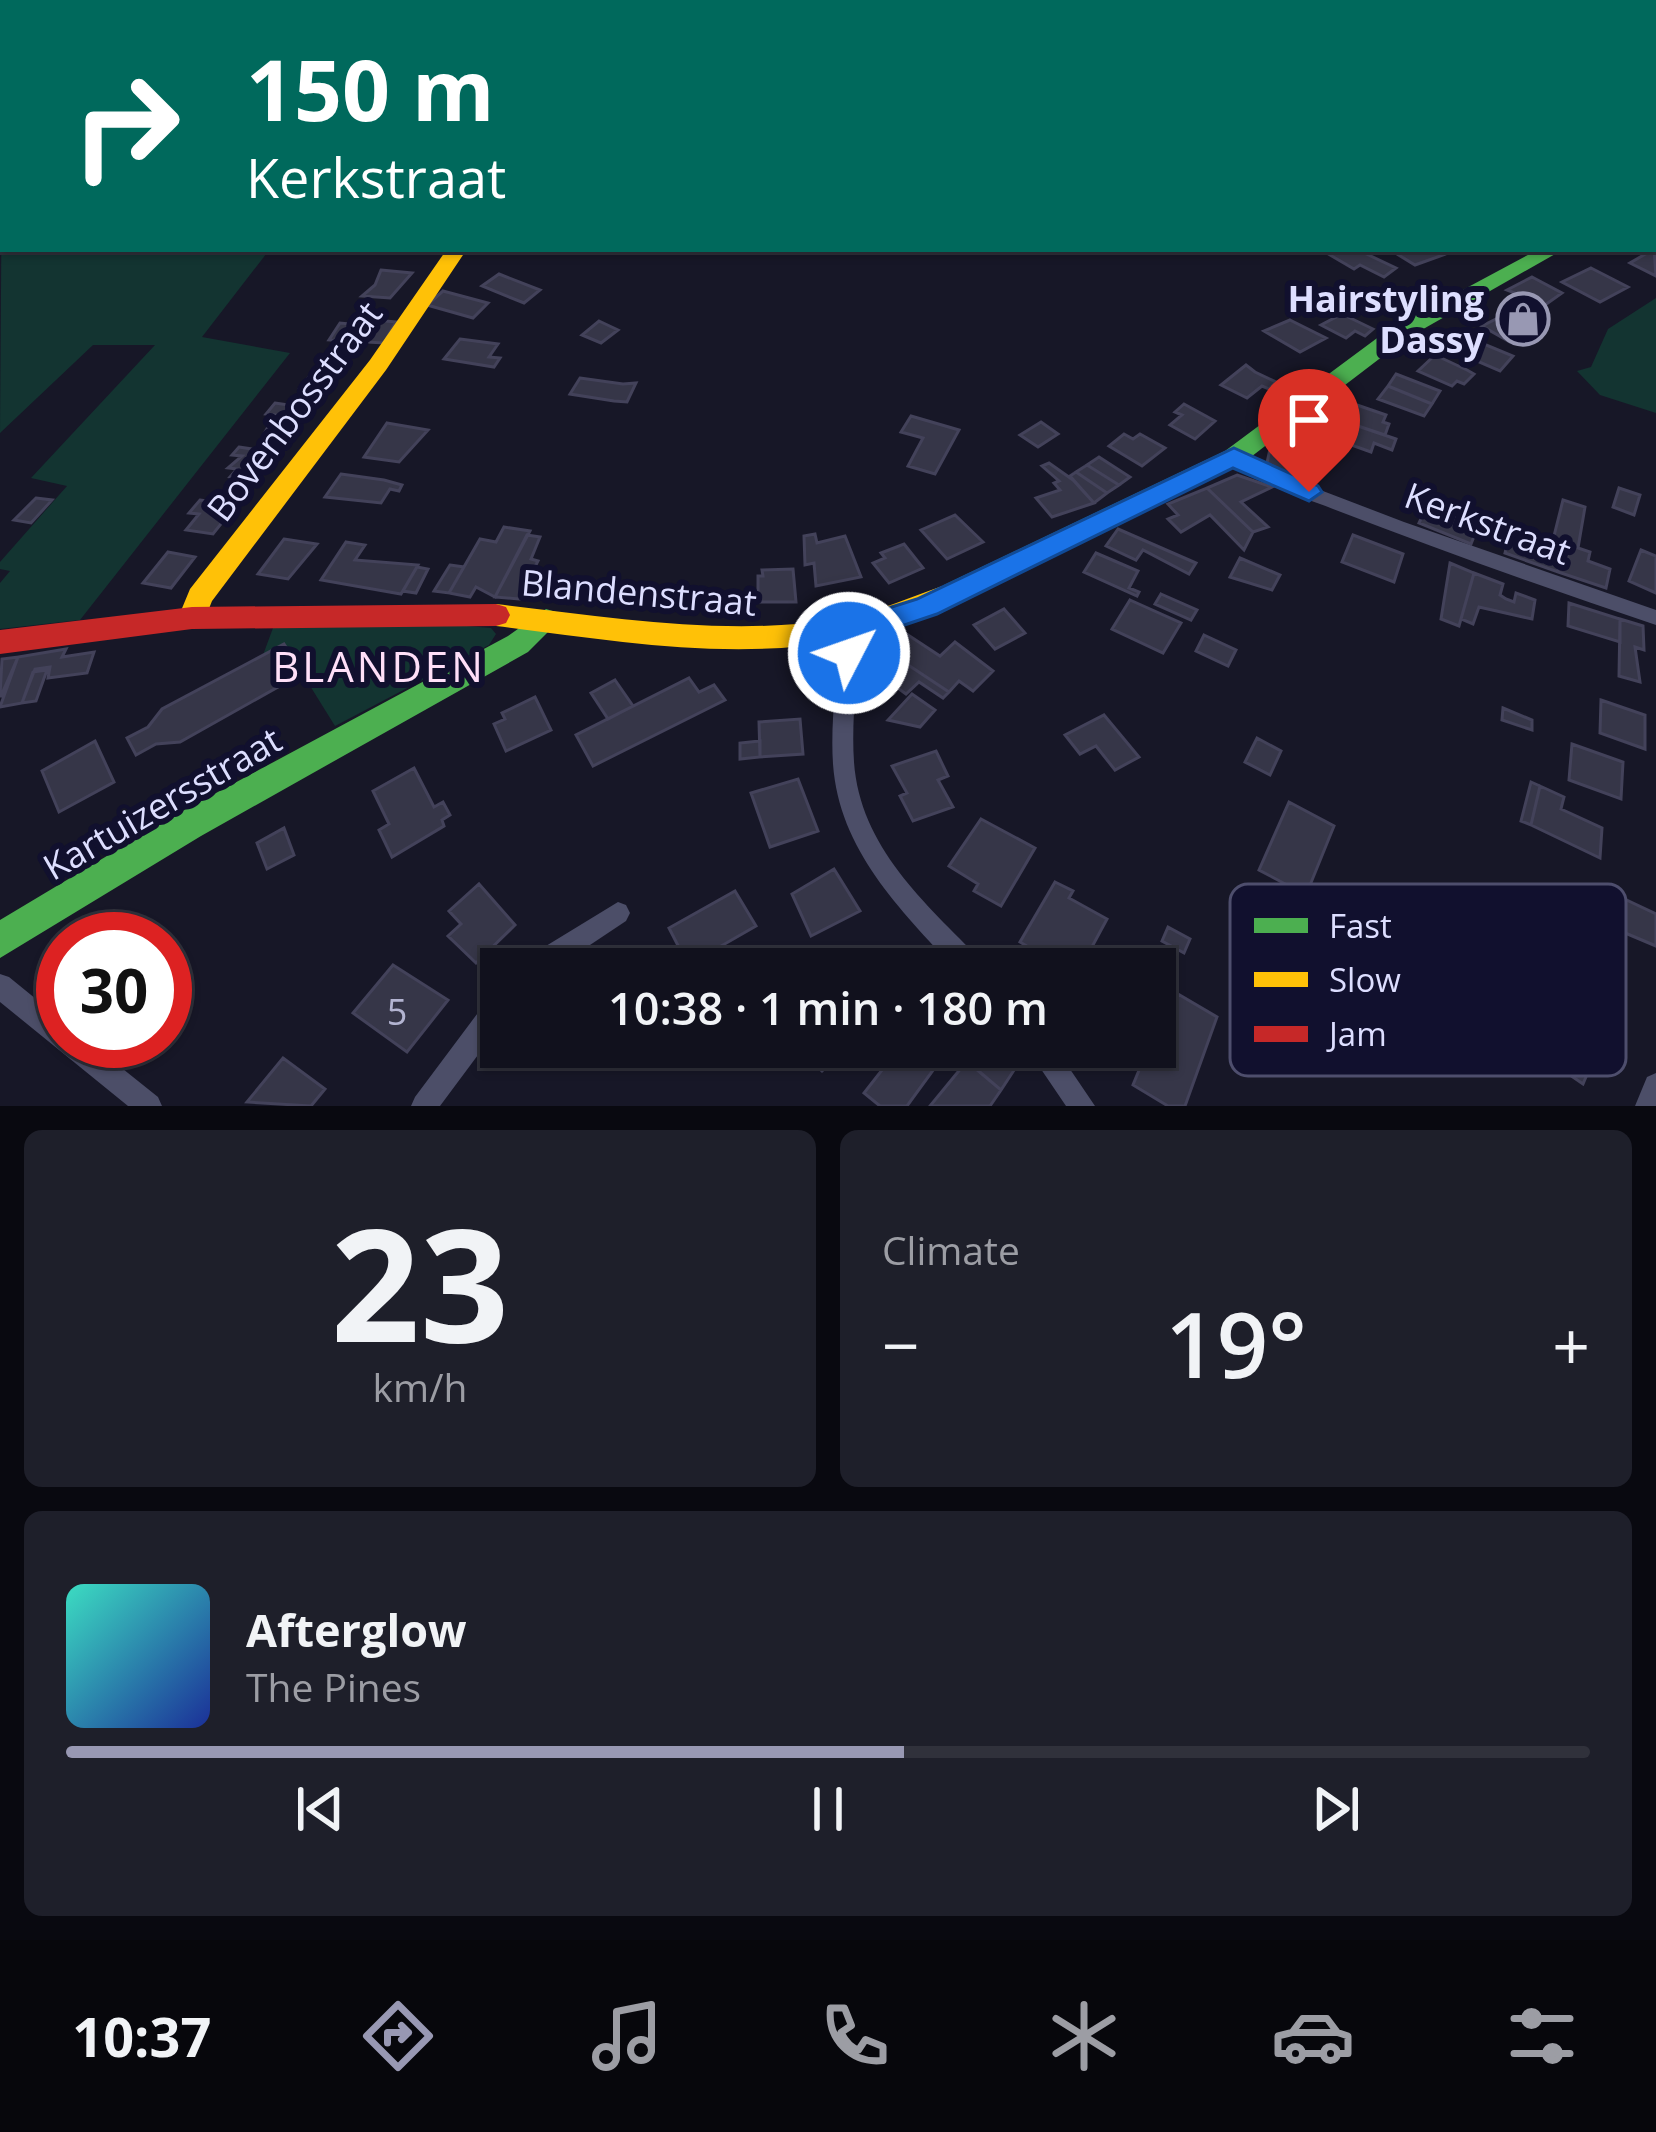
<!DOCTYPE html>
<meta charset="utf-8">
<style>
body{margin:0;font-family:"Open Sans",sans-serif;background:#1e1f2a;color:#f1f3f6;height:100vh;display:flex;flex-direction:column;font-size:45px;white-space:nowrap}
*{box-sizing:border-box;margin:0}
p{font-size:39px;color:#9c9da4}
.icon{flex:none;width:66px;height:66px;fill:none;stroke:currentColor;stroke-width:2;stroke-linecap:round;stroke-linejoin:round}
.map{position:relative;height:1106px;overflow:hidden}
.drawer{display:flex;flex-direction:column;gap:24px;padding:24px;background:#090910;flex:1}
.drawer>*{flex:none}
.hud{position:absolute;left:0px;top:0px;width:1656px;height:252px;box-shadow:0 3px 9px #0004,0 0 0 3px #30313b;background:#00695c;color:#fff;overflow:hidden}
.speed{position:absolute;left:36px;top:912px;display:flex;gap:24px;font-size:60px;font-weight:700;text-align:center}
.speed>*{display:grid;place-content:center;width:156px;height:156px;border-radius:50%;background:#11111d;box-shadow:0 3px 9px #0004,0 0 0 3px #30313b;line-height:1}
.speed .limit{border:18px solid #d22;background:#fff;color:#111}
.pin{position:absolute;display:grid;place-items:center;width:102px;height:102px;color:#fff;margin:-123px -51px;border-radius:50% 50% 50% 0;rotate:-45deg;box-shadow:0 0 12px #0007}
.pin .icon{rotate:45deg}
.me{position:absolute;width:132px;margin:-66px;rotate:49deg;stroke-linejoin:round;filter:drop-shadow(0 0 9px #0008)}
.turn{display:flex;align-items:center;gap:42px;height:252px;padding:0 48px;font-size:54px}
.turn .icon{width:156px;height:156px;stroke-width:2.5}
.turn b{display:block;font-size:84px;line-height:102px}
.big{font-size:90px;font-weight:600;line-height:1.1}
.drawer .widget{flex:1;display:flex;flex-direction:column;justify-content:center;gap:18px;min-width:0;padding:0 42px;border-radius:18px;background:#1e1f2a}
.drawer .dial{align-items:center;gap:0}
.dial b{font-size:156px;line-height:1}
.song{display:flex;align-items:center;gap:36px}
.cover{width:144px;height:144px;border-radius:18px;background:linear-gradient(135deg,hsl(170 70% 55%),hsl(230 70% 35%))}
.played{height:12px;border-radius:6px;background:linear-gradient(90deg,#9898b3 55%,#30313b 55%)}
.keys{display:flex;justify-content:space-around;direction:ltr}
.heat{display:flex;justify-content:space-between;align-items:center;font-size:66px;direction:ltr}
.drawer .tiles{flex:1;display:grid;gap:24px;grid-template-columns:1fr 1fr}
.widget:last-child{grid-column:span 2}
.trip{position:absolute;left:480px;top:948px;width:696px;height:120px;border-radius:0px;background:#11111d;box-shadow:0 3px 9px #0004,0 0 0 3px #30313b;font-weight:600;line-height:120px;text-align:center}
.tab-bar{display:flex;height:192px;justify-content:space-around;align-items:center;background:#07070c;color:#9c9da4}
.tab-bar .icon{width:84px;height:84px}
.tab-bar .current{color:#9898b3}
.tab-bar b{font-size:54px;color:#f1f3f6}
.map>svg:first-child{display:block}
.green{fill:#133431}
.building{fill:#363648;stroke:#43425a;stroke-width:3}
.lines{fill:none;stroke-linecap:round;stroke-linejoin:round}
.street{fill:#4c4e68;fill-rule:evenodd}
.fast{fill:#4caf50;fill-rule:evenodd}
.slow{fill:#ffc107;fill-rule:evenodd}
.jam{fill:#c62828;fill-rule:evenodd}
.route{fill:#1a73e8;stroke:#114b97;stroke-width:3}
.labels{text-anchor:middle;dominant-baseline:central;stroke-width:12;stroke-linejoin:round;paint-order:stroke}
.poi-label{font-size:36px;font-weight:bold;fill:#dddeff;stroke:#11102e;text-anchor:end}
.street-label{font-size:36px;fill:#dddeff;stroke:#11102e}
.near-number-label{font-size:36px;fill:#b3b4d1}
.quarter-label{font-size:42px;letter-spacing:3px;fill:#ffdff8;stroke:#11102e}
.key{fill:#11102e;stroke:#4e4e6d;stroke-width:3}
.key-label{font-size:33px;fill:#dddeff}
</style>
<div class="map">
<svg width="1656" height="1106" viewBox="0 0 1656 1106">
<rect width="100%" height="100%" fill="#171727"/>
<path class="green" d="M872,0h661l6,3h-661z
M3,6v243h267l-68,88 88,16 -210,267 -80,9v-46l10,-12 -10,-2v-7l67,-76 -36,-8 124,-133h-62l-93,88z
M1656,298v115l-56,-18 -23,-24 14,-4 17,-38z
M409,621l82,7 5,6 -7,11 -154,81 -51,-82 -21,11 10,-27z"/>
<path class="building" d="M1339,249h17l40,19 -12,9 -24,-12 -6,4 -24,-14z
M1401,249h31l11,6 -28,10 -18,-11 7,-3z
M1654,249l2,27 -26,-13z
M1591,268l37,19 -28,15 -38,-20z
M381,270l31,3 -22,25 -28,-2 13,-11z
M499,274l41,16 -16,13 -42,-17z
M1532,277l30,16 -17,12 -38,-15z
M443,291l45,12 -15,15 -46,-13z
M1512,311l28,16 -30,15 -28,-16z
M1342,314l31,15 -8,7 -10,-5 -9,7 -25,-13z
M376,320l20,2 -12,21 -55,-3 11,-17 32,3z
M1290,320l36,18 -26,14 -36,-21z
M599,321l19,9 -17,13 -19,-8z
M1462,335l51,21 -13,15 -51,-22z
M460,339l38,5 -9,13 11,1 -6,9 -50,-8z
M1435,355l32,15 7,4 -10,10 -7,-3 -5,5 -34,-15z
M320,363l25,4 -20,25 -25,-4z
M1246,365l9,7 21,10 -7,7 -7,-3 -15,12 -26,-13z
M1396,374l44,17 -8,13 -44,-18z
M580,378l43,6 13,-1 -9,19 -13,-1 -44,-7z
M1388,386l44,18 -8,12 -46,-17z
M275,403l34,5 -21,27 -23,-3 10,-17 -9,-1z
M1184,404l31,17 -20,18 -25,-14 12,-10 -7,-3z
M1357,405l29,10 -3,7 6,2 -4,11 -36,-12z
M911,416l48,14 -24,44 -27,-8 15,-28 -22,-6z
M1041,422l17,12 -20,13 -18,-12z
M387,423l41,7 -29,32 -35,-5z
M1349,423l47,16 -4,11 -18,-7 -3,9 -31,-11z
M1124,434l9,5 7,-5 25,14 -23,18 -33,-20z
M1277,444l25,8 -10,23 -25,-12 3,-14z
M239,447l39,6 -22,28 -26,-4 7,-8 -9,-1 14,-12 -10,-1z
M1302,454l20,7 -7,22 -23,-8z
M1099,457l31,20 -11,8 -32,-20z
M1049,463l24,17 21,23 -42,14 -16,-19 24,-8 -6,-7 5,-2 -17,-15z
M1087,465l32,20 -12,8 -31,-21z
M1076,472l31,21 -13,10 -24,-27z
M341,474l43,6 18,5 -3,6 -9,-2 -9,14 -56,-6z
M1237,475l35,12 -31,15 27,25 -15,5 -46,-44z
M1207,488l46,44 -9,18 -34,-35 -29,17 -13,-13 10,-4 -10,-11z
M1619,488l21,7 -6,20 -21,-8z
M36,498l16,2 -21,23 -17,-3z
M200,500l36,5 -23,29 -27,-4 13,-16 -10,-1z
M1563,500l22,7 -7,41 12,4 -2,9 22,8 -4,19 -48,-16 4,-29 -9,-3z
M1427,506l51,20 -7,18 -52,-21z
M955,515l28,27 -36,17 -26,-29z
M504,527l26,4 -35,66 -19,-10 -6,10 -21,-4 31,-54 16,3z
M1118,529l78,34 -7,11 -46,-24 -7,10 -30,-14z
M1510,533l51,15 -3,24 -53,-19z
M815,534l2,9 28,-7 16,41 -45,9 -2,-23 -9,2 -1,-29z
M527,535l13,2 -9,22 7,2 -8,15 11,1 -11,23 -35,-3z
M1353,535l50,19 -9,28 -52,-20z
M284,539l33,5 -29,35 -30,-5z
M346,542l19,3 -10,15 63,5 -17,29 -80,-14z
M904,544l19,24 -34,15 -16,-20 12,-5 -4,-5z
M1641,550l15,6v37l-27,-12z
M168,552l27,5 -24,31 -28,-5z
M1096,553l42,18 -9,17 10,4 -2,4 -53,-24z
M1240,558l40,17 -8,15 -42,-13z
M1450,563l24,10 -15,53 -18,-7z
M450,565l14,2 -15,26 -15,-2z
M417,567l11,2 -12,24 -13,-2z
M793,569l3,33h-38v-26h5l-1,-6z
M1474,573l29,11 -3,11 6,4 8,3 2,-9 19,7 -3,19 -53,-12 -6,17 -12,-5z
M1161,594l36,16 -6,10 -36,-16z
M1130,600l51,23 -18,30 -51,-24z
M1569,603l51,16v23l-52,-16z
M1004,609l21,24 -30,16 -21,-24z
M1620,619l23,7 1,24 -9,-3 5,35 -21,-6z
M905,633l35,23 15,-14 38,29 -20,20 -14,-10 -10,11 -62,-41z
M1204,635l32,15 -8,16 -32,-15z
M284,644l19,29 -123,69 -24,2 -20,11 -9,-17 21,-11 14,-18z
M66,649l-4,8 32,-5 -7,21 -39,5 2,-11 -15,2 -13,34 -22,4 18,-50z
M887,651l62,41 -6,6 -24,-16 -13,12 -37,-27z
M18,657l-17,39h-1l2,-37z
M47,670l-11,31 -14,2 11,-31z
M689,678l10,14 15,-7 11,15 -132,66 -17,-31z
M615,680l18,26 -25,13 -17,-26z
M912,694l23,16 -15,17 -32,-7z
M535,697l16,33 -45,21 -12,-27 11,-5 -3,-6z
M1601,700l44,15v34l-45,-16z
M1503,708l29,12v10l-30,-10z
M1104,715l35,42 -24,13 -19,-24 -16,8 -15,-19z
M800,719l3,35 -43,3 -1,-35z
M1257,738l24,13 -11,24 -25,-13z
M95,741l19,41 -55,30 -17,-41z
M760,741v16l-20,2v-16z
M1572,744l51,18 -2,37 -52,-19z
M936,751l12,25 -10,4 15,27 -40,14 -13,-25 7,-3 -15,-27z
M414,768l20,39 9,-5 7,13 -8,5 2,6 -52,31 -13,-27 10,-6 -16,-33z
M798,779l20,52 -48,16 -19,-54z
M1531,782l9,4 -9,39 -10,-4z
M1540,786l24,11 -3,12 41,19 -2,30 -69,-33z
M1289,802l45,24 -28,69 -47,-25z
M981,819l54,29 -34,58 -27,-15 4,-7 -29,-18z
M284,828l10,27 -27,14 -10,-26z
M834,869l26,42 -49,25 -19,-42z
M1055,882l18,9 -4,7 38,21 -27,50 -20,-11 -3,6 -37,-22z
M479,884l36,41 -39,38 -28,-27 13,-12 -12,-13z
M1599,887l57,27v32l-64,-27z
M735,891l21,35 -68,39 -19,-37z
M1168,927l22,12 -6,14 -22,-12z
M393,965l55,35 -41,52 -54,-39z
M1178,994l39,23 -32,89h-17l-35,-21 11,-27 -10,-6 2,-5h19v-35l12,7z
M1539,1005l60,41 -16,38 -61,-42z
M807,1047h41l-26,24 -20,-18z
M900,1047h50l-43,59h-27l-16,-13z
M963,1047h52l9,8 -23,35 -43,-36z
M283,1058l42,31 -14,17 -64,-4z
M967,1061l34,29 -11,16h-60z"/>
<g class="lines">
<path class="street" d="M300,0h13l4,3h-13z
M690,0h13l-4,3h-13z
M1638,0h12l3,3h-12z
M1234,451l29,17 141,54 252,88v15c-108,-36 -216,-75 -323,-116 -35,-14 -81,-25 -107,-52z
M848,624l7,3 3,5c0,43 -7,87 -4,130 6,85 71,141 127,198l3,9h-29c-55,-60 -116,-119 -122,-205 -3,-44 5,-88 5,-132l3,-5z
M618,902l8,3 4,8 -4,8 -72,48h-34l3,-9z
M0,974l9,3 54,44v20h25l70,56 4,9h-34l-128,-104z
M501,991v33l-61,82h-29l4,-9 77,-103z
M1026,1047h29l40,59h-29z
M1656,1073v33h-21l12,-29z"/>
<path class="fast" d="M1656,202v12l-3,1v-12z
M1539,249h25l-160,91 -161,123 -279,138h-20l-4,-8 4,-8 281,-134 163,-121z
M546,609l10,3 4,8 -32,32 -327,184 -201,122v-38l177,-106 331,-178z"/>
<path class="slow" d="M447,249h20l-81,121 -174,231 -10,25h-20l-4,-8 12,-29 180,-229z
M954,582l10,3 4,8 -4,8c-41,16 -81,33 -124,40 -114,20 -231,-1 -344,-15l-10,-3 -4,-8 4,-8 10,-3c113,13 229,33 343,15 40,-7 76,-24 115,-37z"/>
<path class="jam" d="M496,604l10,3 4,8 -4,8 -10,3 -304,3 -192,25v-24l192,-23z"/>
</g>
<path class="route" d="M1234,448l84,38 4,6 -13,9 -76,-33 -296,146 -74,25 -4,22h-21l-4,-29 4,-8 79,-25z"/>
<defs>
<g id="shop-ring" transform="scale(2.7)"><circle r="9.5" fill="#11102e" stroke="#9898b3" stroke-width="1.5"/><path d="M-5-2.5h2.3a2.7 3.5 0 0 1 5.4 0H5L5.5 6h-11ZM-1.5-2.5h3a1.5 2.3 0 0 0-3 0Z" fill="#9898b3"/></g>
</defs>
<g fill-rule="evenodd">
<use href="#shop-ring" x="1523" y="319"/>
</g>
<g class="labels">
<g class="poi-label">
<text x="1484" y="298">Hairstyling<tspan x="1484" dy="41">Dassy</tspan></text>
</g>
<g class="street-label">
<text transform="translate(294 411) rotate(-53)">Bovenbosstraat</text>
<text transform="translate(1488 523) rotate(20)">Kerkstraat</text>
<text transform="translate(639 592) rotate(5)">Blandenstraat</text>
<text transform="translate(162 803) rotate(-30)">Kartuizersstraat</text>
</g>
<g class="near-number-label">
<text x="397" y="1011">5</text>
</g>
<g class="quarter-label">
<text x="379" y="665">BLANDEN</text>
</g>
</g>
<rect x="1230" y="884" width="396" height="192" rx="18" class="key"/>
<rect x="1254" y="918" width="54" height="15" fill="#4caf50"/>
<rect x="1254" y="972" width="54" height="15" fill="#ffc107"/>
<rect x="1254" y="1026" width="54" height="16" fill="#c62828"/>
<g class="key-label">
<text x="1329" y="938">Fast</text>
<text x="1329" y="992">Slow</text>
<text x="1329" y="1046">Jam</text>
</g>
</svg>
<div class="speed"><div class="limit">30</div></div>
<div class="pin" style="left:1309px;top:492px;background:#d93025"><svg class="icon" aria-label="arrive" viewBox="0 0 24 24"><path d="M6 21V4h12l-3 4 3 4H6"/></svg></div>
<svg class="me" style="left:849px;top:653px" viewBox="-20 -20 40 40"><circle r="17" fill="#1a73e8" stroke="#fff" stroke-width="3"/><path d="M0-11L8 9 0 5-8 9z" fill="#fff"/></svg>
<div class="trip">10:38 · 1 min · 180 m</div>
<div class="hud">
<div class="turn"><svg class="icon" aria-label="right" viewBox="0 0 24 24"><path d="M7 20v-9h11M14 6l5 5-5 5"/></svg><div><b>150 m</b>Kerkstraat</div></div>
</div>
</div>
<section class="drawer">
<div class="tiles">
<div class="widget dial"><b>23</b><p>km/h</p></div>
<div class="widget"><p>Climate</p>
<div class="heat"><a>−</a><b class="big">19°</b><a>+</a></div>
</div>
<div class="widget">
<div class="song"><i class="cover"></i><div><b>Afterglow</b><p>The Pines</p></div></div>
<div class="played"></div>
<div class="keys"><svg class="icon" aria-label="previous" viewBox="0 0 24 24"><path d="M18 5L8 12l10 7zM5 5v14"/></svg><svg class="icon" aria-label="pause" viewBox="0 0 24 24"><path d="M8 5v14M16 5v14"/></svg><svg class="icon" aria-label="next" viewBox="0 0 24 24"><path d="M6 5l10 7-10 7zM19 5v14"/></svg></div>
</div>
</div>
</section>
<nav class="tab-bar">
<b>10:37</b>
<svg class="icon current" aria-label="directions" viewBox="0 0 24 24"><path d="M12 3l9 9-9 9-9-9zM9 14v-3h6M13 9l2 2-2 2"/></svg>
<svg class="icon" aria-label="music" viewBox="0 0 24 24"><path d="M9 18V5l10-2v13"/><circle cx="6" cy="18" r="3"/><circle cx="16" cy="16" r="3"/></svg>
<svg class="icon" aria-label="phone" viewBox="0 0 24 24"><path d="M5 4h4l2 5-3 2q2 4 5 5l2-3 5 2v4C11 20 4 13 5 4z"/></svg>
<svg class="icon" aria-label="climate" viewBox="0 0 24 24"><path d="M12 3v18M4 7l16 10M4 17L20 7"/></svg>
<svg class="icon" aria-label="car" viewBox="0 0 24 24"><path d="M5 17H2v-5l4-1 3-4h7l3 4 3 1v5h-3M9 17h6M6 11h13"/><circle cx="7" cy="17" r="2"/><circle cx="17" cy="17" r="2"/></svg>
<svg class="icon" aria-label="filters" viewBox="0 0 24 24"><path d="M4 7h16M4 17h16"/><circle cx="9" cy="7" r="2"/><circle cx="15" cy="17" r="2"/></svg>
</nav>
